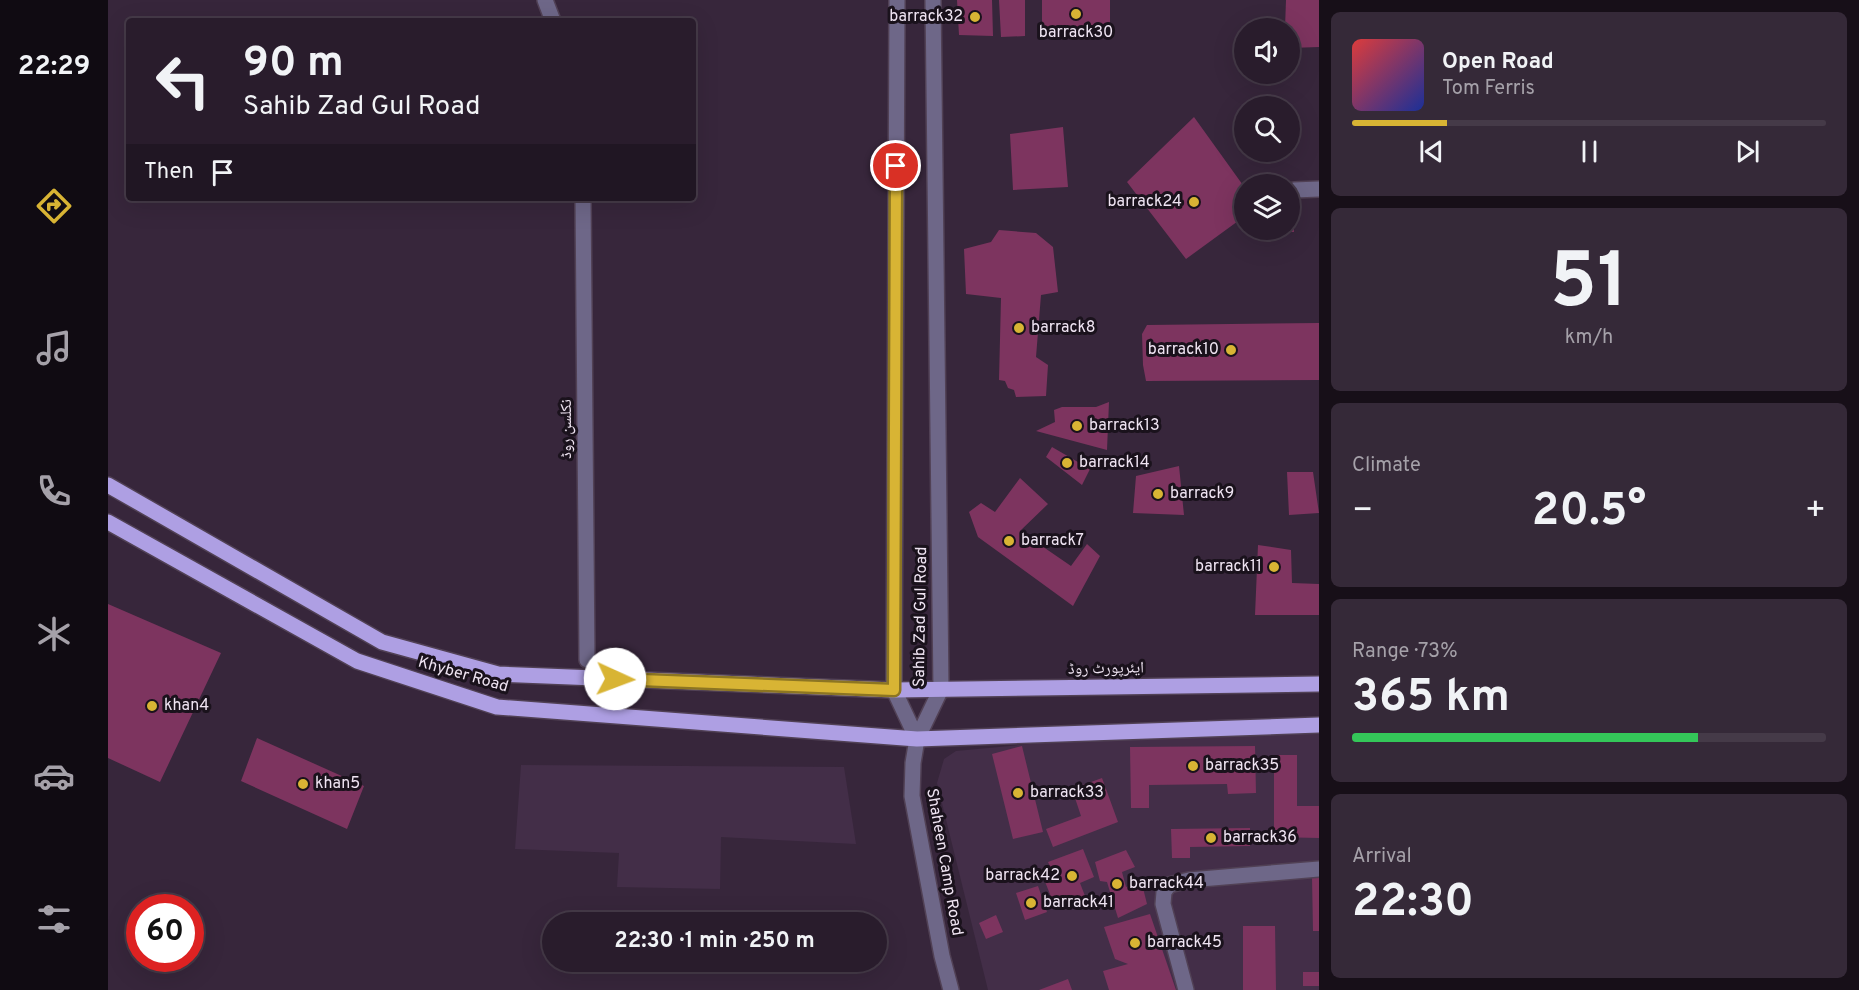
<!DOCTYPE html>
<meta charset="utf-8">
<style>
body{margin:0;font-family:Overpass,"Noto Naskh Arabic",sans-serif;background:#352938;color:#f1f3f6;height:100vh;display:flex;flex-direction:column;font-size:22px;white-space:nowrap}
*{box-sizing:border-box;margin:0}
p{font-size:20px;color:#a5a1a9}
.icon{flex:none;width:33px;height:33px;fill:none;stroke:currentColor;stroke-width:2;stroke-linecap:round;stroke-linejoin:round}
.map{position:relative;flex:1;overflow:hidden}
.drawer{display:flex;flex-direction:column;gap:12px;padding:12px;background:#170f18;width:540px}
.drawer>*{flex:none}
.guide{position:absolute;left:18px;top:18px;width:570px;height:183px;border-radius:6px;box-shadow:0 6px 24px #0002,0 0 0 2px #453a48;background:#291c2c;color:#f1f3f6;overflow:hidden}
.controls{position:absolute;left:1126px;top:18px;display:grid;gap:12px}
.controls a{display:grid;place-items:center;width:66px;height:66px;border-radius:50%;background:#291c2c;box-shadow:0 6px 24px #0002,0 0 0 2px #453a48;font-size:30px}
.speed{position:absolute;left:18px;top:894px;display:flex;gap:12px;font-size:30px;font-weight:700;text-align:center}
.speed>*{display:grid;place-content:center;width:78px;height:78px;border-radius:50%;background:#291c2c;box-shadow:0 6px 24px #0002,0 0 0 2px #453a48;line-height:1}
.speed .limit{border:9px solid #d22;background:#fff;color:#111}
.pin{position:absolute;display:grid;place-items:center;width:51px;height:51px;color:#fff;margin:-26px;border:3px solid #fff;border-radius:50%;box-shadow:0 2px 6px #0007}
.me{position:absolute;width:66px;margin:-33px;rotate:92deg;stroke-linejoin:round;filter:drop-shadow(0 0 4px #0008)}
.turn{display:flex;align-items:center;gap:21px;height:126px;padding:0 18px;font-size:27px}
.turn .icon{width:78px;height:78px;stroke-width:2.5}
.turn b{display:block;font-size:42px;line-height:51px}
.then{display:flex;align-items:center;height:57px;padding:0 18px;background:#0003;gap:12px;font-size:22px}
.big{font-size:45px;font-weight:700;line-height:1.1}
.drawer .tile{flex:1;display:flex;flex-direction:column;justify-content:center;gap:9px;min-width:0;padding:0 21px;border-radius:9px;background:#352938}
.drawer .dial{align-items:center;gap:0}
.dial b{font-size:78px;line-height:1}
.song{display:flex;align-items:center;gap:18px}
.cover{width:72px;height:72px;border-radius:9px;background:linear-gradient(135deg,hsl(0 70% 55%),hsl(230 70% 35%))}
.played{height:6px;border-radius:3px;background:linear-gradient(90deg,#d8b434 20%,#453a48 20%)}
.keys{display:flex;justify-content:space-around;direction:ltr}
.heat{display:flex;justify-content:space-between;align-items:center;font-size:33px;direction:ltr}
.charge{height:9px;border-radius:4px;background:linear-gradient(90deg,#34c759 73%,#453a48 0)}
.trip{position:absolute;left:434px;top:912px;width:345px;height:60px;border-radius:30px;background:#291c2c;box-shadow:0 6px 24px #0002,0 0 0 2px #453a48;font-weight:700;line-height:60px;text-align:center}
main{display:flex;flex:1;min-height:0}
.menu{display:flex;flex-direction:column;width:108px;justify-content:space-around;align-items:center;background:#100b12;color:#a5a1a9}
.menu .icon{width:42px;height:42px}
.menu .current{color:#d8b434}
.menu b{font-size:27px;color:#f1f3f6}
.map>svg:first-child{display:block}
.built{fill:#432e48}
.building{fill:#7d345f}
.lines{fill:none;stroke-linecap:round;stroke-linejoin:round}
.minor-casing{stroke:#514155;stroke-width:18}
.major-casing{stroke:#514155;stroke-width:18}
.minor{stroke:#6e6788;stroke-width:15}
.major{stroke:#ae9fe3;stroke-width:15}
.route-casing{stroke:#8c7522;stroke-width:15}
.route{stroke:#d8b434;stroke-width:10}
.poi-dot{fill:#d8b434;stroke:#1a121c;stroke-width:2}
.labels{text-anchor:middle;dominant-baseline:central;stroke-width:6;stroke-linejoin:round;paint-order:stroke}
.poi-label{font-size:16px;fill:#efe4f2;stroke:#1a121c;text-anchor:start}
.street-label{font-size:16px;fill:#efe4f2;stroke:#1a121c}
</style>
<main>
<nav class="menu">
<b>22:29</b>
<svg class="icon current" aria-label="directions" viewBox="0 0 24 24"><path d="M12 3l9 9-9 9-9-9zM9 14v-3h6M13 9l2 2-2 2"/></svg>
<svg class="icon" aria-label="music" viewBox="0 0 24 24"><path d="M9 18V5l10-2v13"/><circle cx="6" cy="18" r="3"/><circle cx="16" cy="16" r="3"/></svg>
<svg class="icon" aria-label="phone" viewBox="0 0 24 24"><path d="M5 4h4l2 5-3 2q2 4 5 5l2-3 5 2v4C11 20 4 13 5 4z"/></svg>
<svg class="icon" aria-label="climate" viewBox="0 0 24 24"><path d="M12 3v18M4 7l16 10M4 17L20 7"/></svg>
<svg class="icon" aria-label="car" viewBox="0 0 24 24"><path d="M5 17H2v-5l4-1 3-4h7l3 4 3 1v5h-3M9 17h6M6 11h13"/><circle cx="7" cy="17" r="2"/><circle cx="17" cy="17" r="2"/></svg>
<svg class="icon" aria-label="filters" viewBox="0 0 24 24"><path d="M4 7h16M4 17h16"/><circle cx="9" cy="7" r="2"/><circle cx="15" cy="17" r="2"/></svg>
</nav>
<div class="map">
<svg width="1211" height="990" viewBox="0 0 1211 990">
<rect width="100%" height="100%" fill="#37263b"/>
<path class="built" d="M1211,732v258h-331l-51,-207 7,-24 12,-8 170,-16z
M413,765l323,2 12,77 -135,-7 -1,52 -103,-2 2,-34 -104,-4z"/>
<path class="building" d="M849,0h35l1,36 -34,-1z
M891,0h26v36l-24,1z
M934,0h68v29l-68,4z
M1178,0h33v47l-29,1v-20h-5z
M1086,117l51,71v28l-59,43 -59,-77z
M955,127l5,60 -55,3 -3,-56z
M1182,205h2l2,27h-33v-2h29z
M891,230l37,3 17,14 5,45 -17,3 -5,62 12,8 -2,31 -30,1 -2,-7 -6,-2 -3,-7 -6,-1 2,-82 -35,-4 -2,-45 27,-7z
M1211,323v57l-173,1 -3,-16 -1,-31 5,-9z
M1001,402l-2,48 -71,-19 19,-9 -1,-12 8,-3h34z
M944,447l38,22 -8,16 -36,-28z
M1071,466l5,49 -51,-2 3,-37z
M1179,472h26l6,41 -30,2z
M912,478l28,26 -28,27 51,35 16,-22 13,12 -27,50 -95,-69 -9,-25 12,-9 14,9z
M1150,545l33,5 1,33 27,1v31h-64z
M0,604l113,49 -61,129 -52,-24z
M149,738l107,48 -17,43 -106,-48z
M914,746l21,86 -30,7 -21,-85z
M1147,746l1,47 -28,1 -1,-10 -78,1v23h-18l-1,-61z
M1166,755h23v51h22v32l-45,-1z
M994,778l16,44 -65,25 -7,-18 35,-13 -9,-27z
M1142,828v18l-60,1v11h-18l-1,-29z
M975,849l11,28 -14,6 5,13 -22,9 -2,-6 -8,3 -9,-23 10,-4 -6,-13z
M1018,850l9,17 -13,5 4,15 15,-7 6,24 -29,14 -11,-36 -7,-1 -5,-19z
M1204,877h7v54h-6z
M930,886l9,26 -22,8 -9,-27z
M1042,914l26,76h-67l-6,-19 25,-7 -13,-5 -11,-32z
M888,915l7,17 -17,7 -7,-16z
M1135,926h32l1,64h-33z
M1195,972h16v14h-16z
M960,979l4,11h-33z"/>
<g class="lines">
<g class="minor-casing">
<path id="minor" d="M437,0l8,21
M789,0l-3,690 23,49
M825,0l8,689 -24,50 -4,24 -1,33 30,160 9,34
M1186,190l25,-1
M475,198l4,462
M1078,990l-23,-86 1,-12 5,-7 20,-5 130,-11"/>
</g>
<g class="major-casing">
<path id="major" d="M0,485l274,157 116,32 396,16 425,-6
M0,522l249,139 140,46 420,32 402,-14"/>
</g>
<use href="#minor" class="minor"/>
<use href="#major" class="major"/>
</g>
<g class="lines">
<g class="route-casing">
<path id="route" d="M507,679l279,11 2,-524"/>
</g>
<use href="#route" class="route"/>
</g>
<g class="poi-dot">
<circle cx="968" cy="14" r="6"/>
<circle cx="867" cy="17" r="6"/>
<circle cx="1086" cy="202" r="6"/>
<circle cx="911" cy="328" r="6"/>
<circle cx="1123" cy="350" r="6"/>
<circle cx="969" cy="426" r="6"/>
<circle cx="959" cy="463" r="6"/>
<circle cx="1050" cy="494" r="6"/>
<circle cx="901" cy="541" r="6"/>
<circle cx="1166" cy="567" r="6"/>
<circle cx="44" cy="706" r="6"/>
<circle cx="1085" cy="766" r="6"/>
<circle cx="195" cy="784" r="6"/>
<circle cx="910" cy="793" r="6"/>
<circle cx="1103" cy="838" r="6"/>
<circle cx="964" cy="876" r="6"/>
<circle cx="1009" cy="884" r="6"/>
<circle cx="923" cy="903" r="6"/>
<circle cx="1027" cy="943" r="6"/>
</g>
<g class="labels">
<g class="poi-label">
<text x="855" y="17" text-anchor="end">barrack32</text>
<text x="968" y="33" text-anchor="middle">barrack30</text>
<text x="1074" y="202" text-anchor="end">barrack24</text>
<text x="923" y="328">barrack8</text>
<text x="1111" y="350" text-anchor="end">barrack10</text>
<text x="981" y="426">barrack13</text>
<text x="971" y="463">barrack14</text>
<text x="1062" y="494">barrack9</text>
<text x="913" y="541">barrack7</text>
<text x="1154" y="567" text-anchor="end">barrack11</text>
<text x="56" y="706">khan4</text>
<text x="1097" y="766">barrack35</text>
<text x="207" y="784">khan5</text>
<text x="922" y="793">barrack33</text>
<text x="1115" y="838">barrack36</text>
<text x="952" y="876" text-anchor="end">barrack42</text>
<text x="1021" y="884">barrack44</text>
<text x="935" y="903">barrack41</text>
<text x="1039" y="943">barrack45</text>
</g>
<g class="street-label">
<text transform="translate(459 429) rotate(-90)">نکلسن روڈ</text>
<text transform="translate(813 617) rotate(-89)">Sahib Zad Gul Road</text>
<text transform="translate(998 669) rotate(-1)">ایئرپورٹ روڈ</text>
<text transform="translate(355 675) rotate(16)">Khyber Road</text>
<text transform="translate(836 862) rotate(80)">Shaheen Camp Road</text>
</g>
</g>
</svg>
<div class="controls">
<a><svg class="icon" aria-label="sound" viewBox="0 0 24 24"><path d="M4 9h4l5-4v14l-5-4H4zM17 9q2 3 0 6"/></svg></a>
<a><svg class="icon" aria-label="search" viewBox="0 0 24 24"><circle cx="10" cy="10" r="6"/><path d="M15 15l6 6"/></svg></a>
<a><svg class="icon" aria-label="layers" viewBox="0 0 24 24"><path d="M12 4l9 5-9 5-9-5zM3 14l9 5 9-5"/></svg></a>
</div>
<div class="speed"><div class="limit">60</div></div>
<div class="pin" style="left:788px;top:166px;background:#d93025"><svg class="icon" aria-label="arrive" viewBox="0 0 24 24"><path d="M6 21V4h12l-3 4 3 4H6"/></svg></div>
<svg class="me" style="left:507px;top:679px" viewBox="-20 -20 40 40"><circle r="19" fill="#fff"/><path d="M0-13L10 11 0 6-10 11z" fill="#d8b434"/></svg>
<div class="trip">22:30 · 1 min · 250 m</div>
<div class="guide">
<div class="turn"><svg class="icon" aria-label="left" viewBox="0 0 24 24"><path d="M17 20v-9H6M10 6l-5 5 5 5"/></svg><div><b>90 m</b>Sahib Zad Gul Road</div></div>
<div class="then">Then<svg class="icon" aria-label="arrive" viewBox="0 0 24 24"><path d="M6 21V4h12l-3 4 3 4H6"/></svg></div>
</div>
</div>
<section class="drawer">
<div class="tile">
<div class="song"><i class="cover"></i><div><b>Open Road</b><p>Tom Ferris</p></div></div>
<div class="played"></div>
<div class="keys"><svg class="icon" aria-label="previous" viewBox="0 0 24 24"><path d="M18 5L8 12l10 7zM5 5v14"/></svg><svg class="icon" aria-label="pause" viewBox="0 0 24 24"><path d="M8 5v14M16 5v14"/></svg><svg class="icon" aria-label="next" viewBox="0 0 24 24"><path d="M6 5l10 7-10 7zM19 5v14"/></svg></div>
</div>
<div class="tile dial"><b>51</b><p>km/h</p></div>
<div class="tile"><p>Climate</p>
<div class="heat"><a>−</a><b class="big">20.5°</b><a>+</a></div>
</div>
<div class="tile"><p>Range · 73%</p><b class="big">365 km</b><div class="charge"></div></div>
<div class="tile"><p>Arrival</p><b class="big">22:30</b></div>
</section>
</main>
